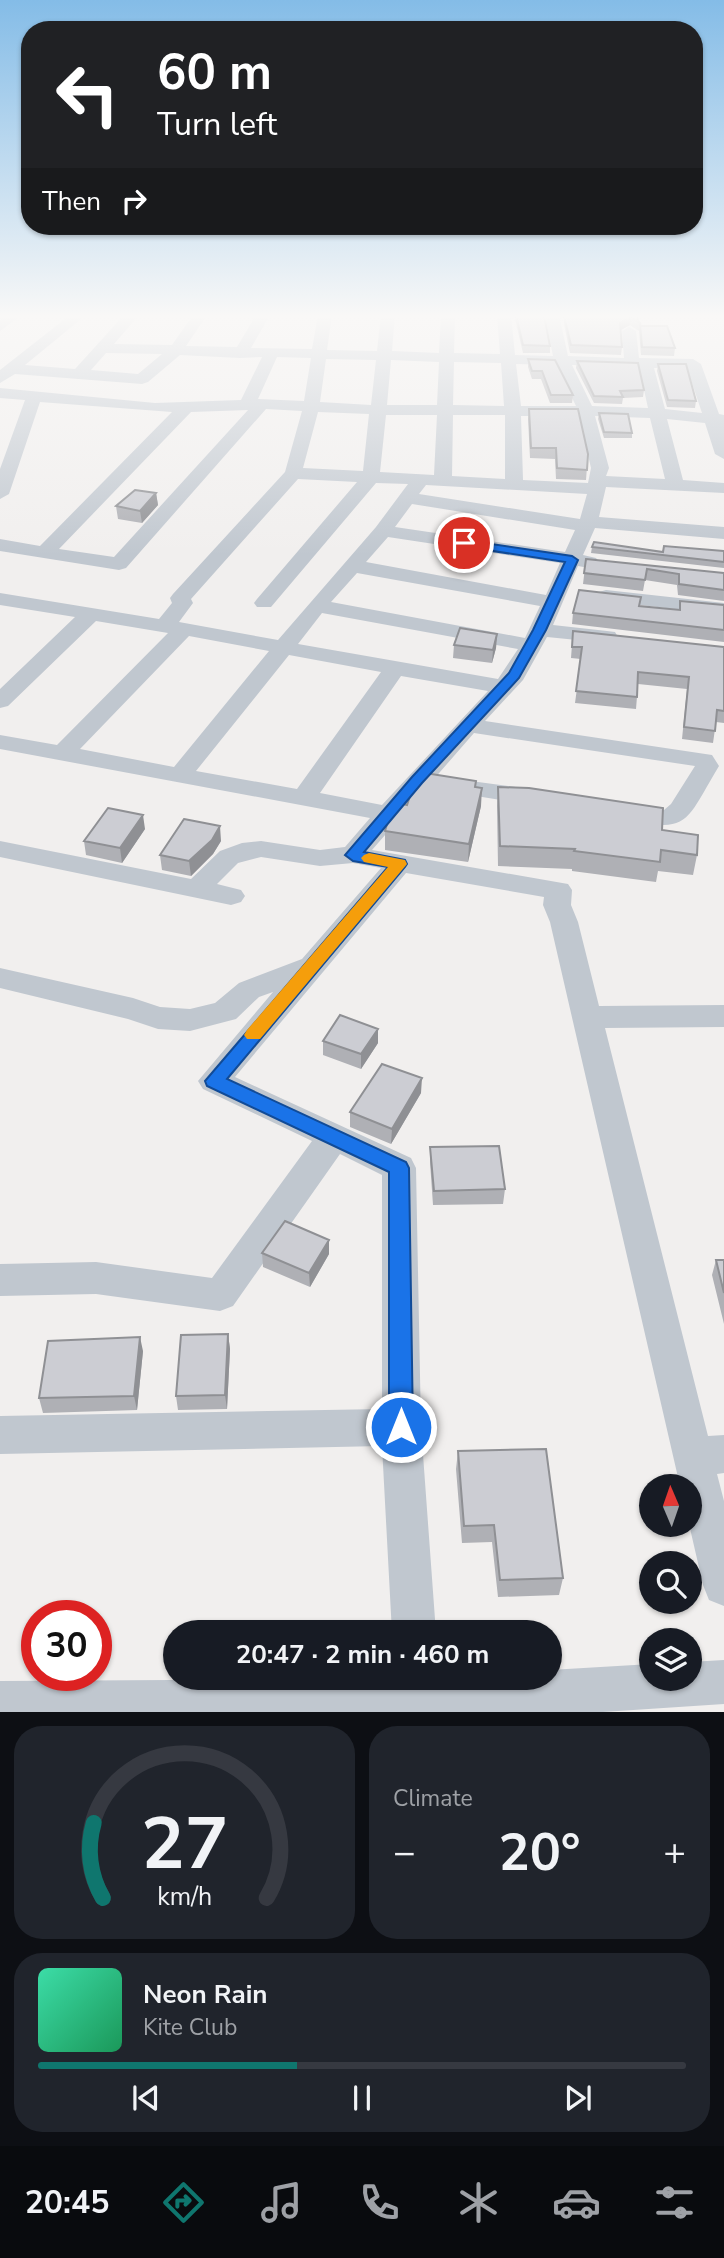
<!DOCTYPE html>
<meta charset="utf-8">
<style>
body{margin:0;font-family:"Nunito Sans",sans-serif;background:#20242c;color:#f1f3f6;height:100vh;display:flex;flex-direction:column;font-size:26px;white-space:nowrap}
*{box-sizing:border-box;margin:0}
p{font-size:23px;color:#9ea1a6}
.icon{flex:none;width:38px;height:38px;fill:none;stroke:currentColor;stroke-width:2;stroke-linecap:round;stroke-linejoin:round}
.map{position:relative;height:1712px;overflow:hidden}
.panel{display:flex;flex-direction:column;gap:14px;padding:14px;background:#0d0f14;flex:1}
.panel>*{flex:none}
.banner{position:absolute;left:21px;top:21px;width:682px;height:214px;border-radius:28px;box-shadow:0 2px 5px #0004;background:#202124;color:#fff;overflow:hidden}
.needle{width:46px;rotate:358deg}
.buttons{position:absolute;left:639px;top:1474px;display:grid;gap:14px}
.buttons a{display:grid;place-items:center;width:63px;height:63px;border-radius:50%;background:#171b24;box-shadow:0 2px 5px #0004;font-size:35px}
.speed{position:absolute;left:21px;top:1600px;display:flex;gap:14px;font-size:35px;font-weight:700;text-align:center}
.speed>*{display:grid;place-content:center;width:91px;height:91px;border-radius:50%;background:#171b24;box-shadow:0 2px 5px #0004;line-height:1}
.speed .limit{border:10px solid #d22;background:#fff;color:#111}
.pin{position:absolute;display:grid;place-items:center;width:60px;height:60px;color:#fff;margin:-30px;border:4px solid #fff;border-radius:50%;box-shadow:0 2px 7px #0007}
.me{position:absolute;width:77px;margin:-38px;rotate:0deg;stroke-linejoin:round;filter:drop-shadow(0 0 5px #0008)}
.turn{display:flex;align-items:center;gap:24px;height:147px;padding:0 21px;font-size:32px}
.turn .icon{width:91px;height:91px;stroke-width:2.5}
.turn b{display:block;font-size:49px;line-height:60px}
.then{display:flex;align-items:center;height:66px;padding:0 21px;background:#0003;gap:14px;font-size:26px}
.big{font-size:52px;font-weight:700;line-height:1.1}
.panel .widget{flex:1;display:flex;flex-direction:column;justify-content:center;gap:10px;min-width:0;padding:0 24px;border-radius:28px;background:#20242c}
.panel .dial{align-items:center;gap:0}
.dial svg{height:182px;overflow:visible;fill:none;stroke:#363941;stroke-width:7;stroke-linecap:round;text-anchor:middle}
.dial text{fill:#f1f3f6;stroke:none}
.song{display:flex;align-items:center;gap:21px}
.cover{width:84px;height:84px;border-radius:10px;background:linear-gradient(135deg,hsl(160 70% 55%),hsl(150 70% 35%))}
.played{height:7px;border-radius:4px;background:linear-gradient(90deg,#0f766e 40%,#363941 40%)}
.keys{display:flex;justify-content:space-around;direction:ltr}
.heat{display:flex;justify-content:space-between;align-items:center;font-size:38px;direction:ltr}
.panel .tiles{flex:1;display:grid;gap:14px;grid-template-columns:1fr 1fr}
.widget:last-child{grid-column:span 2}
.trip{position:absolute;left:163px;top:1620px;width:399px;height:70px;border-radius:35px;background:#171b24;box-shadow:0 2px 5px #0004;font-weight:700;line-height:70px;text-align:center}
.dock{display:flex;height:112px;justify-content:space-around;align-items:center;background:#090b0e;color:#9ea1a6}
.dock .icon{width:49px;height:49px}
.dock .current{color:#0f766e}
.dock b{font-size:32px;color:#f1f3f6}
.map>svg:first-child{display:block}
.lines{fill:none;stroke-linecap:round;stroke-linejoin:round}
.minor{fill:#c0c7cf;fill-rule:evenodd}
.wall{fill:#afb0b5}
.shaded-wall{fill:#8f9094}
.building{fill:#cccdd3;stroke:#8f9094;stroke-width:2}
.route{fill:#1a73e8;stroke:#114b97;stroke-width:2}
.slow{fill:#f59e0b}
</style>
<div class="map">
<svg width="724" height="1712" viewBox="0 0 724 1712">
<rect width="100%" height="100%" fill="#f1efee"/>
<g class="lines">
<path class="minor" d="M6,315h16l-22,16v-11z
M70,315h16l-61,50 50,4 49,-54h15l-25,29 58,1 21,-30h14l-21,31 51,1 19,-32h14l-19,33 61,1 6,-34h14l-5,35 50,1 4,-36h14l-3,36 47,2 2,-38h14l-1,38 46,1 -3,-39h14l4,40 38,1 -8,-41h14l9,41 56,2 -2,-27 7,-4 7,4 3,27 54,1 8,5 18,50 5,1v44l-9,-5 -10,-31 -38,-4 16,61 41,3v10l-118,-6 -7,30 125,10v12l-129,-11 -12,27 13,3 3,4 -10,6 -11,-2 -25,59 54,6 8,1 3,5 -3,5 -8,1 -60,-6 -24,43 -38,41 227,34 7,11c-35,58 -29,69 -100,51l-4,-6 4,-6 9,-2 36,7 7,-6 24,-38 -221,-33 -102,117 196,34 4,6 -1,15 7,17 21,84 125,-1v22l-119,1 103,408 16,-1v38l-7,1 7,27v105l-15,-6 -6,-15 -14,-61 1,-38h-10l-130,-564 -7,-17 1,-8 -138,-24 -171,204 176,81 5,10 5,259 15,206h-44l-10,-187 -382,8v-38l382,-7v-234l-42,-21 -107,152 -13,5 -124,-17 -96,2v-32l96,-2 116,16 100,-137 -109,-52 -5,-8 75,-89 -14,5 -23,22 -46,12 -32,-2 -30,-10 -128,-31v-20l133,30 27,9 30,2 25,-6 24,-20 63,-24 79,-91 -28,-5 -33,3 -59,-9 -23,6 -21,21 24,6 4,6 -4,6 -10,3 -231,-48v-16l191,38 29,-28 22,-8 19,-2 59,9 25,-3 25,-29 -370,-69v-14l57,10 111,-112 -72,-12 -88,85 -8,2v-19l75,-72 -75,-12v-12l159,26 13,-16 -2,-5 3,-4 112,-122 17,-61 -36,-2 -140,159 -7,2 -119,-19v-12l40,7 132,-134 -132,-10 -31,92 -9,5v-30l25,-69 -25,-2v-10l155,15 86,-3 21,-43 -22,1 -60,-3 -32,27 -6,2 -127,-10 -15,9v-13zM106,353l56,1 -24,20 -47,-4zM277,357l34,1 -7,43 -46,-2zM326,359l50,1 -5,45 -51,-3zM391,360l48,2 -2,43h-50zM454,362l47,1 3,43 -51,-1zM516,364l40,1 20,41h-55zM572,365l67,2 9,41 -56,-2zM654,368h33l15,45 -37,-4zM248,410l-134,147 -55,-8 132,-137zM318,412l51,2 -6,57 -60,-3zM386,415h51l-3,60 -54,-3zM453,415h52v64l-53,-3zM521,416h58l12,52 -3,15 -65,-3zM595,416l55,2 15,61 -59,-3 3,-8zM298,479l59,3 -100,117 -3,4 3,4h14l105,-124 32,1 -32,43 -98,113 -99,-18 14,-19 -2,-4zM426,485l161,9 -7,25 -161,-25zM412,504l163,26 -10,22 -170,-25zM388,537l172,26 -14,32 -180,-33zM357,573l183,33 -15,32 -194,-36zM322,613l196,36 -20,30 -200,-35zM189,636l80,15 -95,116 -94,-18zM289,655l92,17 -84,117 -101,-18zM401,676l87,15 -106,114 -62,-12z
M606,590l118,13v12l-125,-15 -3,-4 3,-4z
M448,778l83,11 9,3 3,5 -3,5 -9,3 -92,-15 -3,-5 3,-5z
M724,1660v44l-121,8h-603v-31l550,-3v-8l101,-6v14h39v-16z"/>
</g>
<path class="wall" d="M514,315h30l6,31v7h-27z
M564,316h72l5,10 34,22 -1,8 -33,-1 -2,-24 -9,-6 -9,5 1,17 -1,8 -51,-2 -6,-29z
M528,359l45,36 -1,8h-22l-9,-24h-9l-4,-12z
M577,361l67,29 -1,7 -20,1 -1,6 -28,-1 -18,-35z
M658,364l38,37 -1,7 -28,-1 -10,-36z
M529,409l59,45 -2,26 -30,-1 -1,-20 -25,-1 -2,-39z
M599,413l33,20v5h-28l-6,-19z
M156,493l2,12 -16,18 -24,-4 -2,-13z
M592,547l71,5 61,-1v17l-133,-15z
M586,559l138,14v28l-46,-6 -1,-10 -32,-5 -2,11 -60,-7z
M680,601l44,4v37l-152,-18 1,-11 67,-7 39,4z
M573,631l151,16v76l-8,-1 -3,21 -31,-4 5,-50 -49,-5 -2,25 -61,-6 6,-44 -10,-1z
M497,634l-1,14 -4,15 -39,-5 1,-13z
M476,781v6l5,19 -13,56 -83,-12v-19l22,-26z
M498,787l164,43 35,25 -4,20 -35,-4 -2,11 -84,-11v-2l-74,-3 -1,-60z
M145,829l-23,34 -36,-8 -2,-14z
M221,841l-8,13 -22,22 -29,-6 -2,-15z
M378,1029v14l-17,26 -38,-14v-14z
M421,1093l-30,51 -41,-17v-15z
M430,1147l75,42 -2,15 -70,1 -3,-43z
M262,1253l67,1 -19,33 -47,-20z
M716,1260h8v64l-12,-49z
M228,1334l2,15 -3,60 -49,1 -2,-14z
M143,1351l-6,59 -94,3 -4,-15z
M458,1451l105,127 -4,17 -61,2 -6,-55 -30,1 -6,-74z"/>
<path class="shaded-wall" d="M631,317l-1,8 -11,6 1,-8z
M156,493l2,12 -16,18 -2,-12z
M497,634l-1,14 -4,15 1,-13z
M482,788l-1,18 -13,56 1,-18z
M143,815l2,14 -23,34 -2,-15z
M220,826l1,15 -8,13 -22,22 -2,-15z
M378,1029v14l-17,26v-15z
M422,1078l-1,15 -30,51 1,-15z
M329,1240v14l-19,33 -1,-14z
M228,1334l2,15 -3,60 -2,-14z
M140,1337l3,14 -6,59 -3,-14z"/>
<path class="building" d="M516,315h28l6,31 -27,-1z
M564,316h72l5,10h26l8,22 -33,-1 -2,-24 -9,-6 -11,6 2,24 -51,-2z
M528,359l27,1 18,35h-22l-9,-24h-10z
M577,361l61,2 6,27 -24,1 3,6 -29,-1z
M658,364h28l10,37 -28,-1z
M529,409h49l10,45 -1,16 -30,-2 -1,-20h-25z
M599,413l29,1 4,19 -28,-1z
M135,490l21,3 -16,18 -24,-5z
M594,542l69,10 1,-6 60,5v11l-132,-15z
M586,559l138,14v17l-45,-6v-10l-32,-5 -2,11 -61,-7z
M579,590l62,7 -2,9 41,4v-9l44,4v25l-151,-17z
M460,628l37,6 -4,16 -39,-5z
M573,631l151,16v64l-7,-1 -2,21 -31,-4 5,-50 -51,-5 -1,25 -61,-6 6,-44h-10z
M425,773l51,8 -1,6 7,1 -13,56 -84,-13 5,-17 9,-11 8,2 6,-18z
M498,787l31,1 134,20 -1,22 36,5 -1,20 -36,-5 -1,12 -86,-11 1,-2 -75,-3z
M108,808l35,7 -23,33 -36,-7z
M184,819l36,7 -8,14 -23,21 -29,-6z
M340,1015l38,14 -17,25 -38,-13z
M382,1064l40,14 -30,51 -42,-17z
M499,1146l6,43 -71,2 -4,-44z
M285,1221l44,19 -20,33 -47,-20z
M716,1260h8v33z
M228,1334l-3,61 -49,1 5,-61z
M140,1337l-6,59 -95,2 9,-57z
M546,1449l17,129 -63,2 -6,-55 -30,1 -6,-75z"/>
<linearGradient id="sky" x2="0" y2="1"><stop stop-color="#84bce7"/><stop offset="0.57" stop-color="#f9f8f7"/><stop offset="1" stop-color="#f9f8f7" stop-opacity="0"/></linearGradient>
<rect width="724" height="555" fill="url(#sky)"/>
<path class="route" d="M464,540l108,16 6,4 -32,70 -27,48 -97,105 -58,69 41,8 2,4 -2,3 -178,212 179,83 3,6 4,259 -4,8 -8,3 -8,-3 -4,-8v-255l-182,-86 -2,-5 183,-214 -35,-6 -8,-6 67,-78 97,-104 24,-43 32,-68 -105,-16 -2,-3z"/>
<path class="slow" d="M369,853l36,7 2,4 -147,175h-13l-3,-4 3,-5 141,-163 -24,-5 -3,-4 3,-3z"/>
</svg>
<div class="buttons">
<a><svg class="needle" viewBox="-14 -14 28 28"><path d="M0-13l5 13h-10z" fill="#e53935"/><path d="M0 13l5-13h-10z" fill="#9ea1a6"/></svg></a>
<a><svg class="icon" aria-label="search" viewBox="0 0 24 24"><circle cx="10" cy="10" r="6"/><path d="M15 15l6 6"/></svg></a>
<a><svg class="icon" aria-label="layers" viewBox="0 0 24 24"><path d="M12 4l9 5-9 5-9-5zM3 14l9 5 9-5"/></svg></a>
</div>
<div class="speed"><div class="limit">30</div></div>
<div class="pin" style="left:464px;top:543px;background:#d93025"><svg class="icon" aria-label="arrive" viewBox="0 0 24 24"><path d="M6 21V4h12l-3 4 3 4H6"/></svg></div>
<svg class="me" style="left:401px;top:1427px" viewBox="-20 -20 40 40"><circle r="17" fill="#1a73e8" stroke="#fff" stroke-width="3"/><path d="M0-11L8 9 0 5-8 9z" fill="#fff"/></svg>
<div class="trip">20:47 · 2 min · 460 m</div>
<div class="banner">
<div class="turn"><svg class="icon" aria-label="left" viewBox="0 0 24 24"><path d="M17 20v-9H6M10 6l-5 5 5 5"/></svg><div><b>60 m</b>Turn left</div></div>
<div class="then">Then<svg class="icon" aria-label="right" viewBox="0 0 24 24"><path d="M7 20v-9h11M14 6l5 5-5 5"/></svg></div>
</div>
</div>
<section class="panel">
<div class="tiles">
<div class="widget dial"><svg viewBox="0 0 100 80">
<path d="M14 69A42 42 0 1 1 86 69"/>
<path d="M14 69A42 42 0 0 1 10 36" stroke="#0f766e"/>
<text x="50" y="56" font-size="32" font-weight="700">27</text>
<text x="50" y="72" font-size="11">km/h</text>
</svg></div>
<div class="widget"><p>Climate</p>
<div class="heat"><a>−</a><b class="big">20°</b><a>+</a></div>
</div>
<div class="widget">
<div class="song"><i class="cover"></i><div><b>Neon Rain</b><p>Kite Club</p></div></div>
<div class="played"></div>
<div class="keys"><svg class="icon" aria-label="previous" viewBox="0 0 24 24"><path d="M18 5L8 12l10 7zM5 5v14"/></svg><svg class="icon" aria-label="pause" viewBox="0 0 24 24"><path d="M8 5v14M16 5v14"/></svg><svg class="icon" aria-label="next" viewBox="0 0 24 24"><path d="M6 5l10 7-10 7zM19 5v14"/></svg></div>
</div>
</div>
</section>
<nav class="dock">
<b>20:45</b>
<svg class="icon current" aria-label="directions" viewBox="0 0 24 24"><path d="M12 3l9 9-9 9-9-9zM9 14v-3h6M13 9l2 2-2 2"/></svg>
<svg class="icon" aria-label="music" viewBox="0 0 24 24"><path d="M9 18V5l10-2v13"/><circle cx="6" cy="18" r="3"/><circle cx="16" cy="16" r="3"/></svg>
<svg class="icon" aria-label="phone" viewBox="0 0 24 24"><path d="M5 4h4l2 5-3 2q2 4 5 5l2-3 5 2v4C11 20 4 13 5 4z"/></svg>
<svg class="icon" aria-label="climate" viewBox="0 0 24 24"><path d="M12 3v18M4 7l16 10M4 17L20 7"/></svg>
<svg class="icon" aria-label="car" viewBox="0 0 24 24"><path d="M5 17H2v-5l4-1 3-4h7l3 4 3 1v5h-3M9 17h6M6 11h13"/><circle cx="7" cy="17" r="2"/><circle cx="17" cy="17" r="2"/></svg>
<svg class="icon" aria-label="filters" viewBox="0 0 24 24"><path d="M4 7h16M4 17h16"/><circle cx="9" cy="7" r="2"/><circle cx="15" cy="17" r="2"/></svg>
</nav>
